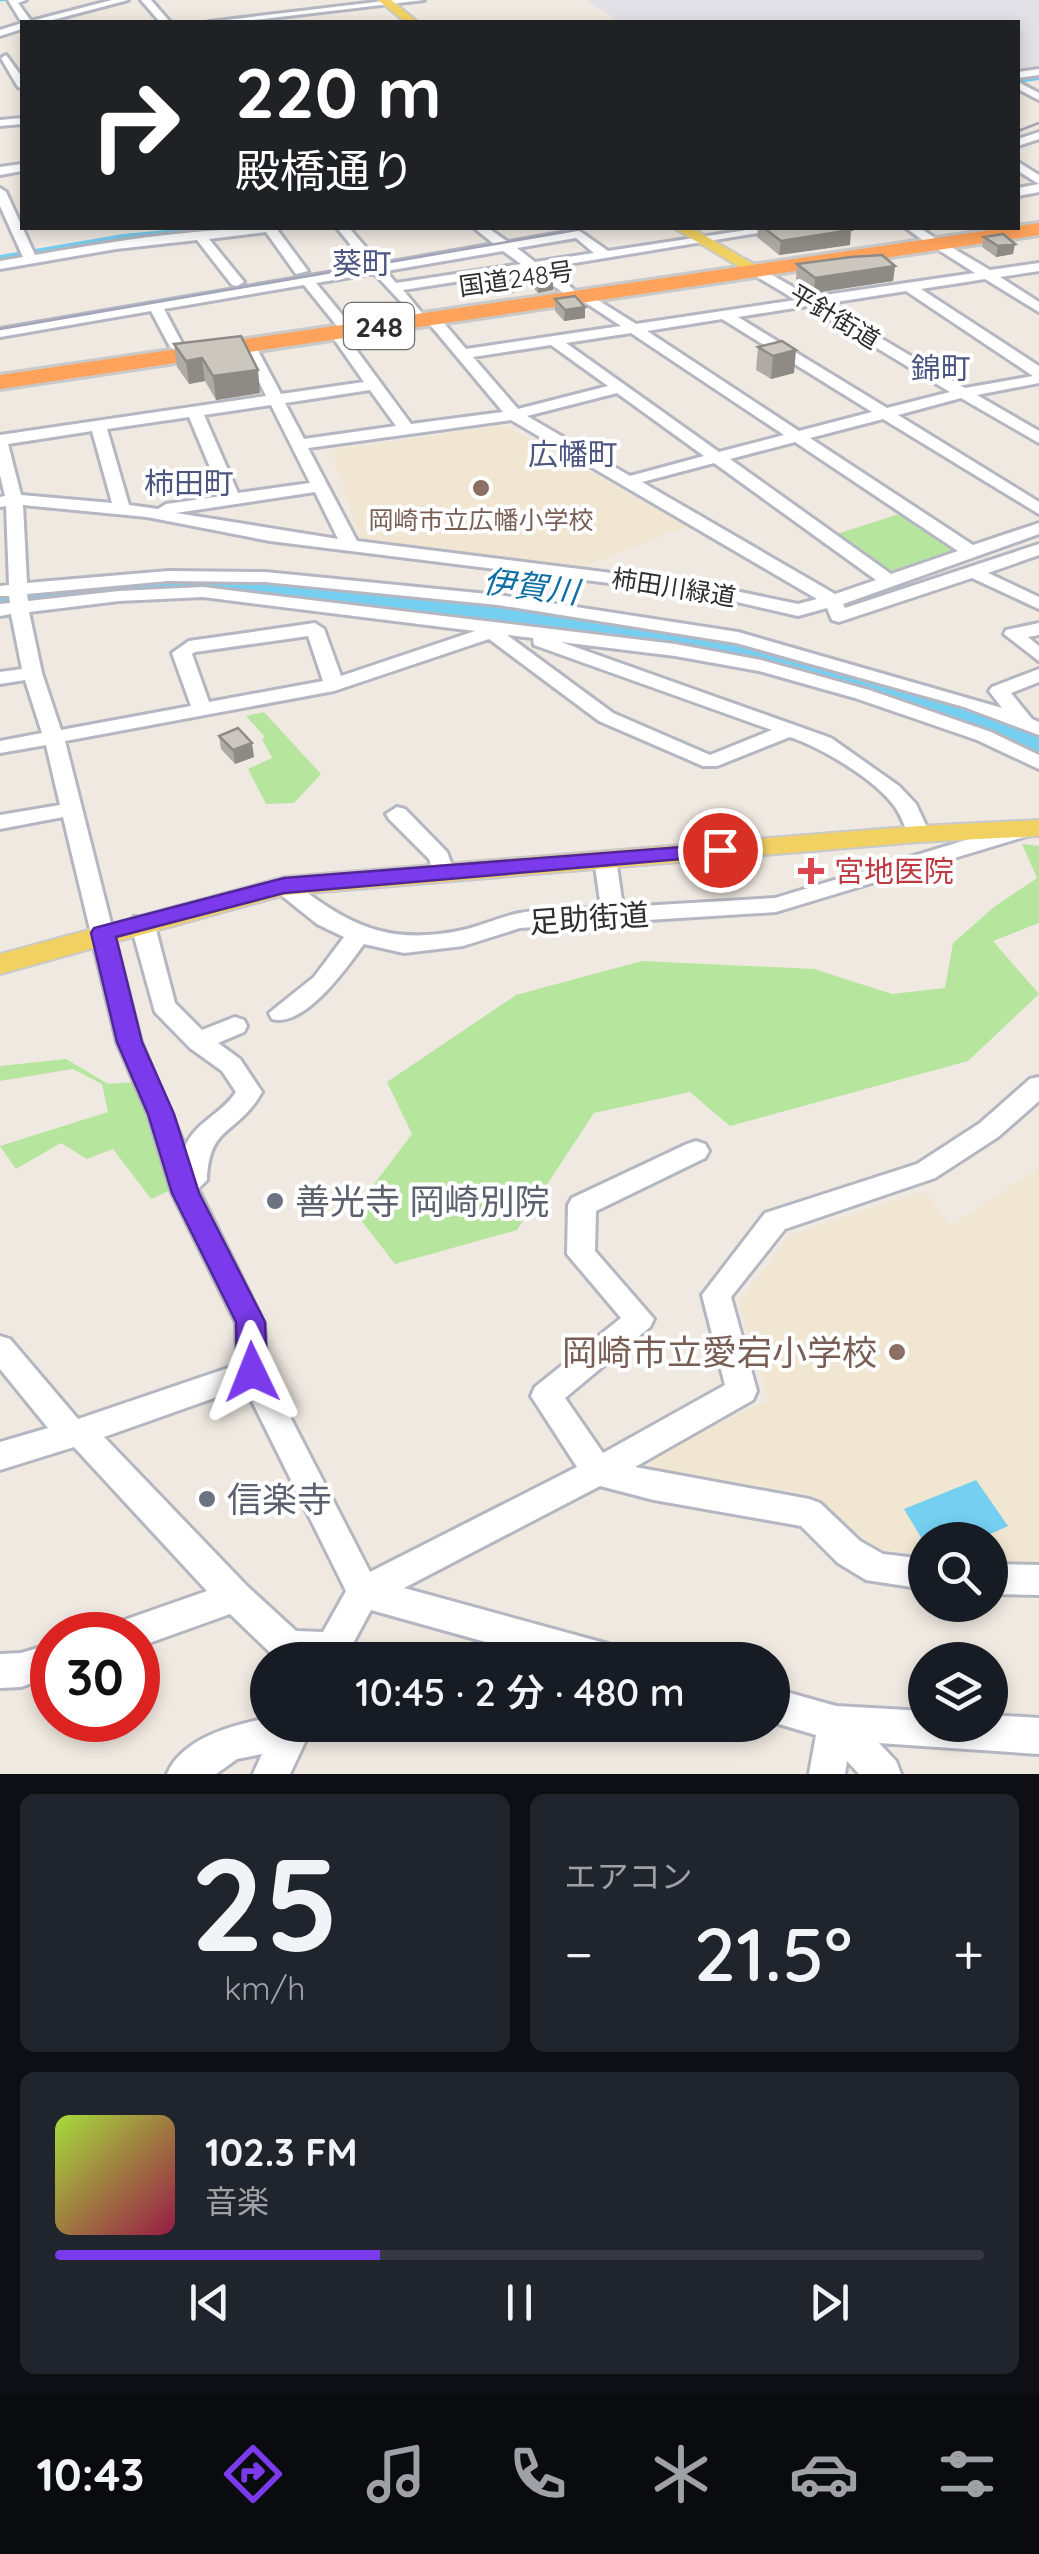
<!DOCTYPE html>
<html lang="ja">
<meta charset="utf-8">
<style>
body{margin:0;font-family:Quicksand,"Noto Sans JP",sans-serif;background:#20242c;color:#f1f3f6;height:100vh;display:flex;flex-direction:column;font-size:38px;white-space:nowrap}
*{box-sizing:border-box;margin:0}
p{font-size:32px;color:#9ea1a6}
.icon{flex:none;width:55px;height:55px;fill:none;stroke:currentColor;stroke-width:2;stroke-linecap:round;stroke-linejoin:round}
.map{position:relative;height:1774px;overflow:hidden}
.side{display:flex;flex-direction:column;gap:20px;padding:20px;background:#0d0f14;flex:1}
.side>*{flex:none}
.banner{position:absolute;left:20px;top:20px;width:1000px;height:210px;border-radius:0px;box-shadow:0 5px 15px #0003;background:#202124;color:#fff;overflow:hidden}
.buttons{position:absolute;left:908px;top:1522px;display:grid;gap:20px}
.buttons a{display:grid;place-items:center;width:100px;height:100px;border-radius:50%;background:#171b24;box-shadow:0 5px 15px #0003;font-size:50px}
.speed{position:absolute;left:30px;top:1612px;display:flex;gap:20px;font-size:50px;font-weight:700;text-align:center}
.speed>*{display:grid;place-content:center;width:130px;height:130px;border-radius:50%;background:#171b24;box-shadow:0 5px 15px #0003;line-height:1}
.speed .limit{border:15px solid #d22;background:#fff;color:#111}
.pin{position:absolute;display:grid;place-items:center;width:85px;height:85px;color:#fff;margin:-42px;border:5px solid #fff;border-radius:50%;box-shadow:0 2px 10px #0007}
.me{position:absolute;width:110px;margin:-55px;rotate:358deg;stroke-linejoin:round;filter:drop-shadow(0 0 8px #0008)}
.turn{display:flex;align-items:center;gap:35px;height:210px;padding:0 50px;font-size:45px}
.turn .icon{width:130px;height:130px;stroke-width:2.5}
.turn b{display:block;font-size:70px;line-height:85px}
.big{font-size:75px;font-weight:600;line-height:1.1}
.side .widget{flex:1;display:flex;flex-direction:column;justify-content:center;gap:15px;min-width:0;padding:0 35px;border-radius:15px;background:#20242c}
.side .dial{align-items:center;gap:0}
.dial b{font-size:130px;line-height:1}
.song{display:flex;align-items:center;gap:30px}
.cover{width:120px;height:120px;border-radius:15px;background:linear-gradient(135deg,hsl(80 70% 55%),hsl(340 70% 35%))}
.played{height:10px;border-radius:5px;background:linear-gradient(90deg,#7c3aed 35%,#363941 35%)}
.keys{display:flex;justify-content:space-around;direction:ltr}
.heat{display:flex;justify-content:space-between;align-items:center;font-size:55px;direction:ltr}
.side .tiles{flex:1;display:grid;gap:20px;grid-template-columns:1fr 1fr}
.widget:last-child{grid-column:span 2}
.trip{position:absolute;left:250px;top:1642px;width:540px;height:100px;border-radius:50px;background:#171b24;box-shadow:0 5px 15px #0003;font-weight:600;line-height:100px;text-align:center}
.tab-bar{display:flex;height:160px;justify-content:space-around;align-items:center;background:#090b0e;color:#9ea1a6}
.tab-bar .icon{width:70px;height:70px}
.tab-bar .on{color:#7c3aed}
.tab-bar b{font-size:45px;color:#f1f3f6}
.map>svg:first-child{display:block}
.industrial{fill:#e3e1e8}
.education{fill:#f0e6d1}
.green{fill:#b6e59e}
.water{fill:#75cff0}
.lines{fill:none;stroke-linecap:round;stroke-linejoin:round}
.stream{stroke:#75cff0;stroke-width:2.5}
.river{fill:#75cff0;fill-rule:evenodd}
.minor-casing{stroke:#b4b7c1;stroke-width:6}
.major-casing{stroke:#c9c9c9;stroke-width:4}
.highway-casing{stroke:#c9c9c9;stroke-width:6}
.minor{fill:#fff;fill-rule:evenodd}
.major{fill:#f2d163;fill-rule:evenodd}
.highway{fill:#ffa35c;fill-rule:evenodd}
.rail{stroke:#a3a6b8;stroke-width:2.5}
.wall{fill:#afaba4}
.shaded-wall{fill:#8e8b86}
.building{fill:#cbc7bf;stroke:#8e8b86;stroke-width:2.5}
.route{fill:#7c3aed;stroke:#51269a;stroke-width:2.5}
.education-dot{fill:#8d6e63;stroke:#fff;stroke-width:4}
.health-dot{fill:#e0444e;stroke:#fff;stroke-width:4}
.worship-dot{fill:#6b7280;stroke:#fff;stroke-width:4}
.labels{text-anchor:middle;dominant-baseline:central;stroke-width:8;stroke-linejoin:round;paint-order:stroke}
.far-street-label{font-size:25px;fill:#2e2e2e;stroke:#fff}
.far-education-label{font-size:25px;fill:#785e54;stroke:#fff}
.shield{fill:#fff;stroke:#6d6d6d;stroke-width:2.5}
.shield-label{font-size:28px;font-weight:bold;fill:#2e2e2e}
.far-quarter-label{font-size:30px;fill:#4d5680;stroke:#fff}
.health-label{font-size:30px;fill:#be3a42;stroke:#fff;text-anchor:start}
.street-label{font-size:30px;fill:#2e2e2e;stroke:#fff}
.water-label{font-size:32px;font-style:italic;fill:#0d6fa3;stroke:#fff}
.near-worship-label{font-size:35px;fill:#5b616d;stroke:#fff;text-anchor:start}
.near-education-label{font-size:35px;fill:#785e54;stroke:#fff;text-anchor:end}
</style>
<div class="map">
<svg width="1039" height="1774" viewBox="0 0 1039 1774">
<rect width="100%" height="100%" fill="#efe9e1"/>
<path class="industrial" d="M586,0h453v70l-21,3v-51h-397z"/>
<path class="education" d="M504,425l184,101 -109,42 -218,-25 -29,-93z
M1039,1168v396l-49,-5v-19h-65v14l-46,-4 -69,-56 -152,-25 -14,-11 125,-58 -30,-97 50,-67 135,-45 27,35z"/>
<path class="green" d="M905,512l54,36 -71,24 -54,-37z
M264,712l57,62 -27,29 -28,1 -18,-35 24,-11 -10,-19 3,-2 -19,-21z
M1022,844l17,2v77l-46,18 46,53 -71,67 -238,65 -40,-34 -96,21 -77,117 -122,34 -41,-53 58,-77 -25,-52 129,-87 126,-34 172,8 78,25 53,-6 8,-45 41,-36 43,-29z
M66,1059l42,25 28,-2 35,108 -20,9 -38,-50 -26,10 -26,-16 -45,26 -16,-23 108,-34 -6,-28 -29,-15 -73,12v-15z"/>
<path class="water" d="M976,1480l32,46 -31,14h-52v4l-21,-35z"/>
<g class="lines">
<path class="stream" d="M0,0h4"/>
<path class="river" d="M1039,72v8l-21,3v-8z
M188,228h55l-8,5 -112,11 -123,21v-10l123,-21z
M176,577l179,12 319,41 129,29 173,52 63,26v18l-81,-32 -170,-53 -114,-24 -319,-43 -120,-11 -59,-1 -176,17v-14z"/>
<g class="minor-casing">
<path id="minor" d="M8,0h18l-8,3 13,18 81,-21h16l-83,22h-23v7l-22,7v-6l22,-7z
M141,0h10l19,22h-10z
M393,0h31l-188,22h-27z
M6,55l16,22v11l-4,-1 -17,-29z
M1039,69v6l-21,3v-6z
M1018,82l21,11v7l-21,-11z
M22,118v6l-22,2v-6z
M1039,132v7l-21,7v-7z
M1018,162l21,13v9l-21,-13z
M22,164v7l-22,4v-8z
M1039,184v8l-21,4v-8z
M0,188l6,4 29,63c79,-14 160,-27 241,-27l32,43 -12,3 -30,-42 -57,7 35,43 -7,4 -5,-1 -35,-45 -81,9 -116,20v-8l23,-4 -23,-51z
M337,228h12l31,36 114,-20 -20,-16h14l20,14 70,-12 30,21 152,-23h28l-244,40 28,20 2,3 -7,4 -37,-25 -127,20 19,23 -7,4 -41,-44 -58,10 33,40 -7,4 -5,-1 -33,-41 -140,24 20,38 -7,4 -7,-4 -19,-36 -151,26v-8l368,-63zM576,238l18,15 -59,9 -18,-14zM503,251l18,13 -125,19 -10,-12z
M906,228h14l15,10 -11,3z
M939,240l51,30 49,-7v8l-39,6 39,25v10l-54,-33 -64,10 118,77v17l-62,12 62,36v12l-78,-45 -63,17 141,87v12l-156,-95 -73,19 163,107 66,-22v11l-196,70 2,4 194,-64v11l-51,18 51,24v12l-67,-31 -133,44 -7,-2 -5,-12 -29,8 -91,-21 -437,-54 -123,-24 -124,-12 4,78 141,-12 97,1 233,23 240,37 264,76 -13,-17 3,-4 47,-18v13l-28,11 21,26 7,3v13l-75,-28 -228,-64 -238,-38 -233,-23 -97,-1 -141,13 1,7 91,-10 84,-4 472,57 86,16 108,30 122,42 48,23v14l-62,-29 -122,-42 -96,-27 -84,-15 -114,-14 270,96 68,48 17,18 14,30 -11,7 -8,-2c-7,-12 -10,-26 -19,-36 -21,-26 -70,-55 -102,-66l-73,29h-14l-104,-45 -110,-82 -155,52 -269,50 76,301 44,105c11,-26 36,-32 51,-55l-14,-21 -32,-23 -35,-36 -25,-90 4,-5h16l4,5 21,81 27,27 33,-13 9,3 3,6 -3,6 -26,11 22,16 22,33c-25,44 -53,32 -55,88l-9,9 66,134 3,49 103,200 207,-105 -46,-71 4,-9 86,-69 -54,-64 1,-49 4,-7 115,-54 9,-3 9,3 4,7 -4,7 -109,53 -1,40 59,68 -4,8 -85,71 38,55 122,-68 -23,-90 63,-82 152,-49 63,-41 50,-44 9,-2v24l-41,36 -63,41 -150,51 -54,68 26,94 -4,9 -118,67 174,32 11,4 40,38 23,13 42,5v30l-59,-9 -28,-17 -37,-37 -147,-26 -54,-14 -196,102 204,56 12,4 5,12h-75l-179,-50 -27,50 -67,-1 -47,-45 -92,33v-12h-30l5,-11 94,-33 -133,-144 -74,23v-28l48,-14 -48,-59v-33l10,3 68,80 159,-54 -1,-42 -64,-130 -24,-79 -31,-72 -54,-225 -63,12v-14l60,-10 -14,-60 -46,8v-12l42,-8 -17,-53 -25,4v-12l22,-3 -11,-55 -11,2v-12l10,-1 -1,-7h-9v-10l9,-1 -3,-79 -6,1v-10l5,-1 -5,-21v-40l266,-39 -25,-51 7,-4 7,4 26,49 83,-12 -35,-50 7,-4 5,1 70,95 92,-12 -76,-91v-6h10l29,34 155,-23 -41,-27v-6l5,-1 51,32 160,-24 -54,-32 -2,-3 7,-4 64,36 164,-24 -41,-26 -1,-3zM906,291l127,85 -68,12 -142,-84zM807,306l143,86 -63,16 -149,-91zM722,319l150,93 -73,19 -152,-100zM631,333l153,102 -65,17 -153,-109zM551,345l57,41 -90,23 -45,-52zM370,390l26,36 -92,13 -19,-36zM617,393l87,63 -74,20 -103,-60zM271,405l39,78 -72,10 -34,-78zM189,417l33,79 -56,8 -8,5 -29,-4 -22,-76zM511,420l306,179 -19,5 -91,-19 -350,-44 -49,-93zM92,431l20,72 -91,-8 -13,-51zM795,442l163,109 -67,23 -161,-115zM714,463l162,117 -41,14 -193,-112zM315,492l23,47 -162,-26zM203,597l272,34 -134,45 -17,-47 -9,-6 -126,18 -17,12 19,53 -130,24 -19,-57 -13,-61 90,-11zM507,635l26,3 1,7 238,85 -62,25 -97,-42zM308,636l15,45 -114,21 -17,-48 3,-2zM245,1387l101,204 -23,41 -27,-1 -49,-45 -143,-149z
M1039,623v12l-11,2 11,9v15l-35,-27 2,-4z
M397,807l8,2 42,43 7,19 -3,5h-16l-6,-17 -40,-40 -3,-5z
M1022,823l8,2 3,5 -3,5 -254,77 -256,16 -57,18 -59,7 -40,-9c-17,23 -59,84 -92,75l-3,-6 45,-36 30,-40 -27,-13 -41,-33 -3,-5 11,-7 8,2c57,45 97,65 171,49 18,-4 35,-12 52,-16 27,-6 58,-4 86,-6l-7,-49 11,-7 11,7 7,48 152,-9z
M990,1564l49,1v30l-49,-1z
M52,1644v32l-31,11 -21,1v-34l21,-1z
M772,1688l64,18 89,5v14h65v-10l49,3v36l-160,-11 17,18 5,13h-42l-12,-13 -2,13h-36l7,-39 -44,-13z
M268,1718v7h45l-23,49h-37l9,-20 -25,5 -21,15h-49c15,-36 66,-49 101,-56z"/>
</g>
<g class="major-casing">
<path id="major" d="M378,0h13l27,22h-13z
M674,228h18l63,37 -14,3z
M1039,820v16l-120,6 -634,53 -285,79v-20l284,-77 635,-51z"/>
</g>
<g class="highway-casing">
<path id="highway" d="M1039,223v12l-1039,154v-14z"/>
</g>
<use href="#minor" class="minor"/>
<use href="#major" class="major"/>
<use href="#highway" class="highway"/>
<path class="rail" d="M1018,131l21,-8
M0,329l588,-101"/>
</g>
<path class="wall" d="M758,228h90l2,17 -71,10 -22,-18z
M984,237l29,17 -17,3 -14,-10z
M797,264l98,2 -2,15 -79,12 -18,-14z
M527,270l26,9v11l-15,3 -11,-12z
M489,271l26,10v11l-15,3 -11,-13z
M555,299l30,19 -21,3 -9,-10z
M241,336l19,57 -44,7 -11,-19 -16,3 -12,-17 -3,-23z
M782,341l12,32 -23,6 -15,-9 2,-23z
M219,736l35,21 -19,7 -14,-15z"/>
<path class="shaded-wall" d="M851,230l-1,15 -71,10 2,-14z
M1015,244l-2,10 -17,3 2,-11z
M895,266l-2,15 -79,12 1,-15z
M553,279v11l-15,3v-11z
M515,281v11l-15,3v-12z
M585,307v11l-21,3 1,-11z
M796,350l-2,23 -23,6 2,-23z
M202,358l3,23 -16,3 -3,-23z
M258,370l2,23 -44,7 -3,-24z
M252,743l2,14 -19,7 -2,-14z"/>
<path class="building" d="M764,228h84l3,2 -70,11z
M1003,234l12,10 -17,2 -14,-9z
M882,255l13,11 -80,12 -18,-14 54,-7z
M504,269l11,12 -15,2 -11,-12z
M538,269l15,10 -15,3 -11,-12z
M575,296l10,11 -20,3 -10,-11z
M241,336l17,34 -45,6 -11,-18 -16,3 -12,-17z
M782,341l14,9 -23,6 -15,-9z
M238,728l14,15 -19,7 -14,-14z"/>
<path class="route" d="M720,844l8,2 4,4 -4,5 -444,38 -168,44 26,105 32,72 25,79 66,129 2,50 -5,9 -10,3 -11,-3 -4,-9 -1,-50 -64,-129 -24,-79 -31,-72 -26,-109 3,-5 190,-50z"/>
<g class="education-dot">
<circle cx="481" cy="488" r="10"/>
<circle cx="897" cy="1352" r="10"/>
</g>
<path class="health-dot" d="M806 856h10v10h10v10h-10v10h-10v-10h-10v-10h10z"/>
<g class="worship-dot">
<circle cx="275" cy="1201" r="10"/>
<circle cx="207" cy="1499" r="10"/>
</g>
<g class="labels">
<g class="far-street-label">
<text transform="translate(516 278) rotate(-8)">国道248号</text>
<text transform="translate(835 316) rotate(31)">平針街道</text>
<text transform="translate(674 587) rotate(9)">柿田川緑道</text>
</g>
<g class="far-education-label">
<text x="481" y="519">岡崎市立広幡小学校</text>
</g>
<rect class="shield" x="344" y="303" width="70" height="46" rx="8"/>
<g class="shield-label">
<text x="379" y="326">248</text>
</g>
<g class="far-quarter-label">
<text x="362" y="263">葵町</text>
<text x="941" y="368">錦町</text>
<text x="573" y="454">広幡町</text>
<text x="189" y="483">柿田町</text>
</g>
<g class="health-label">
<text x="834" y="871">宮地医院</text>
</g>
<g class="street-label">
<text transform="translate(589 918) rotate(-4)">足助街道</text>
</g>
<g class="water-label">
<text transform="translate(531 586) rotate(7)">伊賀川</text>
</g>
<g class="near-worship-label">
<text x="295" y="1201">善光寺 岡崎別院</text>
<text x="227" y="1499">信楽寺</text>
</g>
<g class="near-education-label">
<text x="877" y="1352">岡崎市立愛宕小学校</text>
</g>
</g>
</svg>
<div class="buttons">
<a><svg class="icon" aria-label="search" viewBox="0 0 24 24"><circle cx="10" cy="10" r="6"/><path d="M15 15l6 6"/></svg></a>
<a><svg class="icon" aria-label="layers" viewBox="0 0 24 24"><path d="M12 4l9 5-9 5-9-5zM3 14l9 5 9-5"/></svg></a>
</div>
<div class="speed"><div class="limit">30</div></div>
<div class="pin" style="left:720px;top:850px;background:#d93025"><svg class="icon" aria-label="arrive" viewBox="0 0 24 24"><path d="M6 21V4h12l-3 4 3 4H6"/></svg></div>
<svg class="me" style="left:252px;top:1372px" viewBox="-20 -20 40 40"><path d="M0-17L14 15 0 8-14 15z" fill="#7c3aed" stroke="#fff" stroke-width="4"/></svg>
<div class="trip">10:45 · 2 分 · 480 m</div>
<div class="banner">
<div class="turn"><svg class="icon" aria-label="right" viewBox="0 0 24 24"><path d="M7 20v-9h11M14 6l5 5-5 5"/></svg><div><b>220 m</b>殿橋通り</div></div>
</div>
</div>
<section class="side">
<div class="tiles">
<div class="widget dial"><b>25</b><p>km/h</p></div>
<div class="widget"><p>エアコン</p>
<div class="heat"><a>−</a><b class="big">21.5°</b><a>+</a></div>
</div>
<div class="widget">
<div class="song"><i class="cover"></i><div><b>102.3 FM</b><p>音楽</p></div></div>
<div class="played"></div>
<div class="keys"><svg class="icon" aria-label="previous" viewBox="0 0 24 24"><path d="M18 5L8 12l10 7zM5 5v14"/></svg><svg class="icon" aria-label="pause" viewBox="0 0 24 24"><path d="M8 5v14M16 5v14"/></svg><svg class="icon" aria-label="next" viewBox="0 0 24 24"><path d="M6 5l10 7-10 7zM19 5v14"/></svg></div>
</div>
</div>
</section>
<nav class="tab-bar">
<b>10:43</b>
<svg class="icon on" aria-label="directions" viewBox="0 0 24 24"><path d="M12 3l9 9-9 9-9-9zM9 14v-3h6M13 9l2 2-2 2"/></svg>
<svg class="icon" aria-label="music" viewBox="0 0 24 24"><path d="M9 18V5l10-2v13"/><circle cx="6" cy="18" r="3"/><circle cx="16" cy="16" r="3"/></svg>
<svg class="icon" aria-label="phone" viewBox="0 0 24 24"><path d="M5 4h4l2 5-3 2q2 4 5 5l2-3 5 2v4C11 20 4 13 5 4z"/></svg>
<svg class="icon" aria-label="climate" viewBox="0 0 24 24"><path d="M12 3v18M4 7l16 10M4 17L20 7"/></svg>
<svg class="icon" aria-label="car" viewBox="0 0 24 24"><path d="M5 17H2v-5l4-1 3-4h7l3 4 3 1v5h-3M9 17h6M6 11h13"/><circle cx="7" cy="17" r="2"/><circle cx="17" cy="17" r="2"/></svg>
<svg class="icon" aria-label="filters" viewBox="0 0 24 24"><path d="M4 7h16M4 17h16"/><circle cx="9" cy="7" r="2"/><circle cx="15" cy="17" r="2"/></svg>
</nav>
